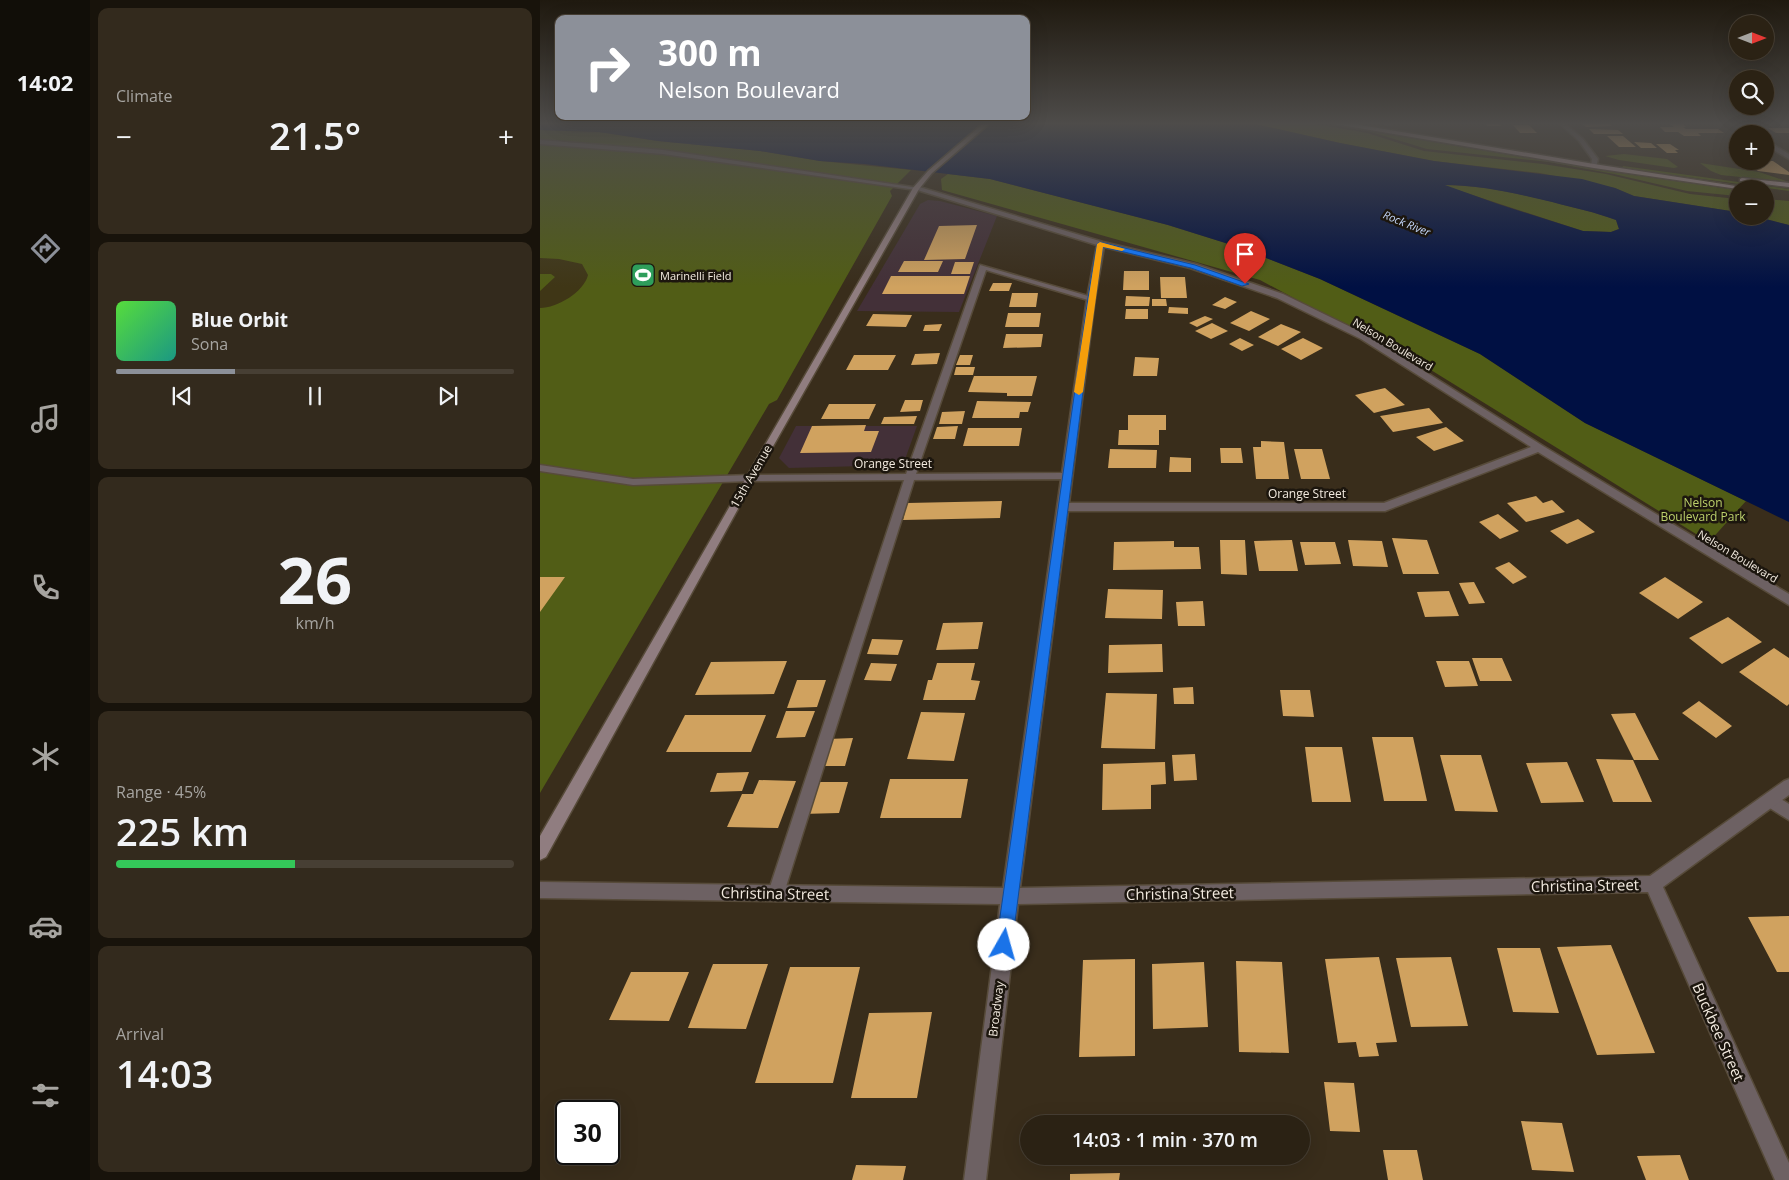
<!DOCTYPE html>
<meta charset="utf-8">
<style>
body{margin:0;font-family:"Open Sans",sans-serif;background:#332a1d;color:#f1f3f6;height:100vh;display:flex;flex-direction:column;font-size:19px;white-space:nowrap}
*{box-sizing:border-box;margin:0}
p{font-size:16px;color:#a6a4a0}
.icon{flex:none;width:28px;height:28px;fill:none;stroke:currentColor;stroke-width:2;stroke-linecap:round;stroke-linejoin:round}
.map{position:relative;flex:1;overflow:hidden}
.drawer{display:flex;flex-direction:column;gap:8px;padding:8px;background:#18130b;width:450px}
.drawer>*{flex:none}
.guide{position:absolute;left:15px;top:15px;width:475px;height:105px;border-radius:10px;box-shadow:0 5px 20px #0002,0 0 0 1px #473f34;background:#8c9099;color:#fff;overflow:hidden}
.needle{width:32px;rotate:90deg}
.controls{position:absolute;left:1189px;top:15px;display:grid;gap:10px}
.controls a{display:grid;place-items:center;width:45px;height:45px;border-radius:50%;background:#2b2214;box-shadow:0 5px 20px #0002,0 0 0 1px #473f34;font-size:25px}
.speed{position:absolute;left:15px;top:1100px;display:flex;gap:10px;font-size:25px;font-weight:700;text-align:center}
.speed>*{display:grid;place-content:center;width:65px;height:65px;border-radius:50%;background:#2b2214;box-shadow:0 5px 20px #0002,0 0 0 1px #473f34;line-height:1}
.speed .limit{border:2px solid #111;border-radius:8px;background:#fff;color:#111}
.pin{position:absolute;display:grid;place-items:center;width:42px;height:42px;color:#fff;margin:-51px -21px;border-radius:50% 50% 50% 0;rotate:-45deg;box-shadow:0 0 5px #0007}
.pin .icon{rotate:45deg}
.me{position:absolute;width:55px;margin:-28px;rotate:7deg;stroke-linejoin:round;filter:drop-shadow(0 0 4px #0008)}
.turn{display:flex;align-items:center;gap:18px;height:105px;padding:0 20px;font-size:22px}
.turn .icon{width:65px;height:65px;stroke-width:2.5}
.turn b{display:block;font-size:35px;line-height:42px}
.big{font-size:38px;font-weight:600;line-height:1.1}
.drawer .widget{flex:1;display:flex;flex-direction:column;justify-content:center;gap:8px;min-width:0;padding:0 18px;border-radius:10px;background:#332a1d}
.drawer .dial{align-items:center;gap:0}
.dial b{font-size:65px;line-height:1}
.song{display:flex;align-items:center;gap:15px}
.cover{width:60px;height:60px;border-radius:8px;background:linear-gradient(135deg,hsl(110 70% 55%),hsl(170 70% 35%))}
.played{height:5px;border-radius:2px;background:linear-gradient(90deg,#8c9099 30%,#473f34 30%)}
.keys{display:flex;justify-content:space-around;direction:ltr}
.heat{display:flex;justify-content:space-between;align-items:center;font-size:28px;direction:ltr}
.charge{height:8px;border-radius:4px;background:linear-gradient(90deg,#34c759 45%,#473f34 0)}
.trip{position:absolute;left:480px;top:1115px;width:290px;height:50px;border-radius:25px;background:#2b2214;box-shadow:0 5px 20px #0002,0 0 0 1px #473f34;font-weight:600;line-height:50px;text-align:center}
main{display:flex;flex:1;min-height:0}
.menu{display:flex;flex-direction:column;width:90px;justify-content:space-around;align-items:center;background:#110e08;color:#a6a4a0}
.menu .icon{width:35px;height:35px}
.menu .selected{color:#8c9099}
.menu b{font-size:22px;color:#f1f3f6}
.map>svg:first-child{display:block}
.commercial{fill:#433038}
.green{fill:#515d16}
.sand{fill:#3f3616}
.water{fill:#001043;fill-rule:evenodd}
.building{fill:#d0a25f}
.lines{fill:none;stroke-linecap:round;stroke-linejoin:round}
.lane-casing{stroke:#574b3a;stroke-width:3}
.street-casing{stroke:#574b3a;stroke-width:3}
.secondary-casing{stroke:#574b3a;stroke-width:3}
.primary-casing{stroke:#574b3a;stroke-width:3}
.lane{fill:#6d6163;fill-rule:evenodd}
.street{fill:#6d6163;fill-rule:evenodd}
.secondary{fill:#907d80;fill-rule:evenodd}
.primary{fill:#ab9396;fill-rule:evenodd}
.route{fill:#1a73e8;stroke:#114b97}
.slow{fill:#f59e0b}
.labels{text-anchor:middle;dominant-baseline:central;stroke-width:5;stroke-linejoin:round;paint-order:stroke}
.far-water-label{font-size:11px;font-style:italic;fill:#c5d8fb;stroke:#1c160e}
.far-poi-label{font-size:11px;fill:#f2eadf;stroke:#1c160e;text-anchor:start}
.far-street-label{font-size:11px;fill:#f2eadf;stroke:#1c160e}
.street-label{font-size:12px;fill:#f2eadf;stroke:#1c160e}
.park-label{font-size:12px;fill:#bcd16b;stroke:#1c160e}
.near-street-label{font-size:15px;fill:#f2eadf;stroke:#1c160e}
</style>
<main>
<nav class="menu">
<b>14:02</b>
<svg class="icon selected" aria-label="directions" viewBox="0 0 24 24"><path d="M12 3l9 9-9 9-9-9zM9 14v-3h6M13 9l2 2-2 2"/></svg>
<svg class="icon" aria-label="music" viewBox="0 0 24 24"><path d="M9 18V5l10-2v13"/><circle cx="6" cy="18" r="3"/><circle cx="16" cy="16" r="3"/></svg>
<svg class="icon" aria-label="phone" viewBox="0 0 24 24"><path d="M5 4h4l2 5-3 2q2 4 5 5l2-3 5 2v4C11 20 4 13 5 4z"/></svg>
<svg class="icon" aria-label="climate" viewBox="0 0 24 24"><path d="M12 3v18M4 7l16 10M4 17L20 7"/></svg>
<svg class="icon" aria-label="car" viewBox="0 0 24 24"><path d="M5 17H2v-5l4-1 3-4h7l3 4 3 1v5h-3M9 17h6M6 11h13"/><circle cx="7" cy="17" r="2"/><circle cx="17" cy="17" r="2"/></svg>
<svg class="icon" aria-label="filters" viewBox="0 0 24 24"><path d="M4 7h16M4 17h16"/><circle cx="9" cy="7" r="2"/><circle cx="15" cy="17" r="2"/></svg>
</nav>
<section class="drawer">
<div class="widget"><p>Climate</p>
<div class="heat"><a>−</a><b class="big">21.5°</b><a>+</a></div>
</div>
<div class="widget">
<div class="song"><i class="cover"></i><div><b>Blue Orbit</b><p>Sona</p></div></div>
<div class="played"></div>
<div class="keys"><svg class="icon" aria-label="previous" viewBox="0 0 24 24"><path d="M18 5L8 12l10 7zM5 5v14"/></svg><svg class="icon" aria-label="pause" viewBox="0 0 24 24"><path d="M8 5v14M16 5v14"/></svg><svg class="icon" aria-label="next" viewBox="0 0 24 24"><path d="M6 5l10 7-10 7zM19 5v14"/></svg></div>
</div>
<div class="widget dial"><b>26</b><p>km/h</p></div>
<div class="widget"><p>Range · 45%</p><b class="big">225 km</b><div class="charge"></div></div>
<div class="widget"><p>Arrival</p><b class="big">14:03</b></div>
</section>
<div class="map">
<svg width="1249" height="1180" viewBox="0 0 1249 1180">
<rect width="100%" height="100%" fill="#392d1b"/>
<path class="commercial" d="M388,200l12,1 57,15 -38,96 -102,-1 63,-107z
M256,426h121l-14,39 -114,3 -10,-10z"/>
<path class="green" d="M706,122h57l64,11 57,18 119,13 63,10 84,20 47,5v13l-103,-16 -19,-8 -75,-15 -106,-12 -94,-18z
M774,122l285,48 138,20v6l-50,-5 -73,-17 -65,-12 -122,-13 -56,-17z
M0,130l59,2 59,9 102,10 60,10 91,9 -21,21 2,5 -115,204 -8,4 -229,389z
M1084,154l43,5 11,8 -4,1 -55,-8 -14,-4z
M1160,163l59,9 30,10 -68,-7 -10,-4z
M1083,166l166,23v2l-160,-22 -7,-1z
M408,174l42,5 178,46 67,21 85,33 160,75 105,69 161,78 -37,41 -325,-201 -66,-30 -58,-31 -318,-90 -1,-11z
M902,185c38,0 74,8 111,17 21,6 42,10 63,18l3,9 -8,3 -28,-1z
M1225,199l24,2v24l-35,-9h11z"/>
<path class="sand" d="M0,258l19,1 23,5 6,11c-4,17 -31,33 -48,33v-17l15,-14 -4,-3h-11z"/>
<path class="water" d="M0,122h706l94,21 94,18 148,18 33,9 19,8 103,16 1,4h16l35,9v297l-204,-99 -105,-69 -160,-75 -85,-33 -67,-21 -178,-46 -126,-15 -44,-3 -60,-10 -102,-10 -59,-9 -59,-2zM905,185c37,0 72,9 107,17 22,6 43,10 64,18l3,9 -8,3 -28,-1 -85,-27z"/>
<path class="building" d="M944,122h13l4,4h-14z
M1040,122h27l5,4 -26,1z
M1129,123h13l4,4h-3l3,2h32l6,4h-26l3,3h-17l-6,-4h-13l-5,-5h14z
M973,125h16l8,8h-17z
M1228,128h21v5h-13z
M1049,129l29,1 5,4h-29z
M1067,136h16l13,11h-17z
M1094,142l17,1 6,5h-16z
M1116,144h14l9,6h-4l3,3h-11z
M1204,161h29l16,11v3l-31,-4z
M437,225l-12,34 -41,1 15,-34z
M364,261h39l-5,11h-40z
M415,262h19l-4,12h-19z
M584,271h25v19h-26z
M351,276h79l-6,18h-82z
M620,277h25l2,21h-26z
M453,283h19l-3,8h-20z
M472,293h26l-2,14h-27z
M586,296l24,1 -1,9h-24z
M685,297l12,5 -12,7 -13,-4z
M612,299h14l1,7h-15z
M629,307l19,1v6l-20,-1z
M586,309h22v10h-23z
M711,311l19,8 -21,12 -19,-8z
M468,313h33l-2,14h-34z
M333,314l39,1 -6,12 -40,-1z
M665,316l8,3 -16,8 -8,-4z
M672,323l16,8 -17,8 -16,-8z
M402,324l-3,7h-16l2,-6z
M741,324l20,8 -23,14 -20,-9z
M466,334h37l-2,13 -38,1z
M700,338l14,7 -12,6 -13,-7z
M763,338l20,10 -22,12 -20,-11z
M400,353l-3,11 -26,1 4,-11z
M314,355h42l-8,15h-42z
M420,355h13l-3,10h-14z
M595,357l24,1 -2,18h-24z
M416,367h19l-2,8h-19z
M434,376h63l-5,20h-25v-3l-39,-1z
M845,388l20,17 -31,8 -19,-18z
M365,400h18l-3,11 -20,1z
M437,401l54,1 -3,10h-8l-1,6h-47z
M289,404h47l-7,15h-48z
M889,408l14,15 -50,9 -13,-16z
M425,411l-3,13h-23l3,-12z
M588,415h38v15h-7v15h-41l1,-15h9z
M377,416l-3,8h-33l3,-7z
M326,425l-2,6h15l-8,21 -71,1 12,-27z
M418,426l-3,13h-22l4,-12z
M906,427l18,14 -30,10 -18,-14z
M428,428h54l-3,18h-56z
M721,441l23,1 5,37h-33l-3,-32h8z
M680,448h21l2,15h-22z
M570,449l47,1 -1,18h-48z
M754,449h28l8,30h-29z
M630,457l21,1v14h-22z
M996,496l7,7 9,-3 13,12 -39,10 -19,-19z
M462,501l-2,17 -97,2 4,-17z
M958,514l21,17 -19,8 -21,-17z
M1038,519l17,13 -28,12 -17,-13z
M852,538l35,2 12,34h-36z
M680,540h25l2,35 -26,-1z
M752,540l6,31h-39l-5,-30z
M808,540l34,1 6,26 -35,-1z
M634,541v6h25l2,22 -88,1 1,-28z
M760,542h35l6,22 -36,1z
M969,562l18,15 -14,7 -18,-16z
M0,577h25l-25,35z
M1125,577l38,25 -25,17 -39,-26z
M934,582l11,21 -16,1 -10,-21z
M568,589l55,1 -1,29 -57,-1z
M909,591l10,25 -34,1 -8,-25z
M663,601l2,25h-27l-2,-24z
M1188,617l34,25 -40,22 -33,-26z
M443,622l-5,27 -42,1 7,-27z
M332,639l31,1 -5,15 -31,-1z
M622,644l1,28 -55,1 1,-28z
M1234,648l15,10v46l-2,2 -48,-34z
M932,658h30l10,23h-32z
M247,661l-13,33 -79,1 16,-33z
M896,661h33l9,25 -33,1z
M331,663l26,1 -6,17 -27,-1z
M397,663h38l-4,17 9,1 -5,19h-52l5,-20h4z
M257,680h29l-9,27 -30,1z
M653,687l1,17h-20l-1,-16z
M740,690h30l4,27 -31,-1z
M566,693l51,1 -2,55 -54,-1z
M1159,701l33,25 -16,12 -34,-25z
M246,711h29l-10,26 -29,1z
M381,712l44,1 -11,48 -47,-2z
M1095,713l24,47h-25l-23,-46z
M145,715h81l-15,37h-85z
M832,737h41l14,64h-43z
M313,738l-8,28h-25l8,-27z
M765,747h37l9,55h-39z
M655,754l2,26 -23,1 -2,-26z
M900,755h41l17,57 -43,-1z
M1056,759l37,1 19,42h-39z
M625,762l1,22 -15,1v24l-49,1 1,-46z
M1027,762l17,40 -43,1 -15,-40z
M209,772l-7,19 -32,1 7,-19z
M350,779h78l-7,39h-81z
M219,780l37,1 -18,47 -51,-1 15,-33h11z
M273,782h35l-9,31 -37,1z
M1249,916v56h-12l-29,-55z
M1071,945l44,108 -58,2 -40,-108z
M957,948h43l19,65 -46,-1z
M839,957l18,85 -21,1 3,13 -20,1 -3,-15 -18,1 -13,-84z
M911,957l17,69 -57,1 -15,-69z
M595,959v97l-56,1 4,-97z
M696,961l46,1 7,91 -50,-1z
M664,962l4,65 -55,2 -1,-65z
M173,964h55l-22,65 -58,-1z
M250,967h70l-27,116h-78z
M91,972h58l-20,49 -60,-1z
M392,1012l-15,86h-66l18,-85z
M784,1082l30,1 6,49 -30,-1z
M981,1121l41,2 12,49 -42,-2z
M843,1150h34l6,30h-35z
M1140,1155l9,25h-43l-9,-24z
M316,1165l50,1 -3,14h-51z
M580,1173l-1,7h-49v-6z"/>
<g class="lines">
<g class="lane-casing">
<path id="lane" d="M0,140l123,10 256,38 -3,2 -253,-36 -123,-10z
M440,265l115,33 -7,2 -102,-30 -71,207 -131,416 -2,6 -6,2 -6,-2 -2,-6 137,-416z
M0,465l93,14 117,-4 5,3 -5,3 -117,4 -93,-14z
M1231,793l18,11v16l-24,-15 -2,-5 2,-5z"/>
</g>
<g class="street-casing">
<path id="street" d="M843,122h5l4,2 -5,1z
M1018,122h5l20,17 15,20 -2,8 -5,-1 1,-7 -13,-18z
M1192,122h5l19,12h-7z
M1225,140l24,14v5l-24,-14z
M376,186l187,56 93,22 87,30 84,41 176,111 246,148v11l-251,-153 -153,59h-317l-48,377 630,-12 134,-95 5,-2v16l-126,92 126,276v17h-14l-127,-288 -630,12 -32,276h-22l36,-276 -460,-6v-16l463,6 58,-409 -311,2 -5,-3 5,-3 312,-2 25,-175 10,-53 -183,-56v-2zM564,247l86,21 87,30 84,41 170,108 -147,56h-315l26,-205z"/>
</g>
<g class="secondary-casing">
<path id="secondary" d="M445,122h6l-59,51 -13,16 -164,289 -209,379 -6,3v-24l373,-648 15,-17z"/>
</g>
<g class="primary-casing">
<path id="primary" d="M793,122h9l252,42 161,25h-17l-144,-21 -259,-44z
M1202,178l47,5v4l-49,-6v-2z"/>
</g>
<use href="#lane" class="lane"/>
<use href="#street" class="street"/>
<use href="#secondary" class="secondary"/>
<use href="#primary" class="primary"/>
</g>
<linearGradient id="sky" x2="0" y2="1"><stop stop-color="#1f190f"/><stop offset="0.43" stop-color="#4e4c4a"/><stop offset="1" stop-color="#4e4c4a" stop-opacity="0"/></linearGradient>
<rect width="1249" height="287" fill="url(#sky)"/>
<path class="route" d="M560,242l95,23 54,19 -7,2 -51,-18 -88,-21 -8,51 -83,647 -2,6 -6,2 -6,-2 -2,-6 92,-647 9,-54z"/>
<path class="slow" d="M560,242l25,7 -3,2 -19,-4 -20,145 -4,3 -5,-3 23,-148z"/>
<defs>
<g id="stadium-square" transform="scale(1.25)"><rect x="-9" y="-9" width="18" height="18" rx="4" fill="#2e9e5b" stroke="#1c160e"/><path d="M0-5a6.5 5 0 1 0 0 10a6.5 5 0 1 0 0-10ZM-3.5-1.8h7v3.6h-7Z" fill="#fff"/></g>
</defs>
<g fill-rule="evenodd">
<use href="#stadium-square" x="103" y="275"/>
</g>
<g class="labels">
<g class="far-water-label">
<text transform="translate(867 223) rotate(22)">Rock River</text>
</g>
<g class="far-poi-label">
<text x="120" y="275">Marinelli Field</text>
</g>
<g class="far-street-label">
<text transform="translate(853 344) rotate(31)">Nelson Boulevard</text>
<text transform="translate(1198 556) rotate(31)">Nelson Boulevard</text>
</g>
<g class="street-label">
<text x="353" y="463">Orange Street</text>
<text transform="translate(211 476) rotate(-60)">15th Avenue</text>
<text x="767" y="493">Orange Street</text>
<text transform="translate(456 1009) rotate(-83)">Broadway</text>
</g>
<g class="park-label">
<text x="1163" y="502">Nelson<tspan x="1163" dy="14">Boulevard Park</tspan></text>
</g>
<g class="near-street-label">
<text transform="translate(1045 885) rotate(-1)">Christina Street</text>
<text transform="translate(235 893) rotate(1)">Christina Street</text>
<text transform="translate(640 893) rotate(-1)">Christina Street</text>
<text transform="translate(1179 1032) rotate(66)">Buckbee Street</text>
</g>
</g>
</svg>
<div class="controls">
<a><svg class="needle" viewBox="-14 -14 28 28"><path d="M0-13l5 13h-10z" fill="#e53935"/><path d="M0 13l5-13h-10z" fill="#a6a4a0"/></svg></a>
<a><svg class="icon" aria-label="search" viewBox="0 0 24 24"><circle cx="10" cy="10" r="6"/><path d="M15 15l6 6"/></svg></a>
<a>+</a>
<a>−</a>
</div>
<div class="speed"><div class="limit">30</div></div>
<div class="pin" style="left:705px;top:284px;background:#d93025"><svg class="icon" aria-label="arrive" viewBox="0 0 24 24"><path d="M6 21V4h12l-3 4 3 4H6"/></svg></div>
<svg class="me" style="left:464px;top:945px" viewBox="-20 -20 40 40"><circle r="19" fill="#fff"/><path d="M0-13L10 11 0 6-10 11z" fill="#1a73e8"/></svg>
<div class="trip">14:03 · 1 min · 370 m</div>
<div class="guide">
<div class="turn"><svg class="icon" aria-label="right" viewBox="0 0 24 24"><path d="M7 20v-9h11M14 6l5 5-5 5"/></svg><div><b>300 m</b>Nelson Boulevard</div></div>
</div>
</div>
</main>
